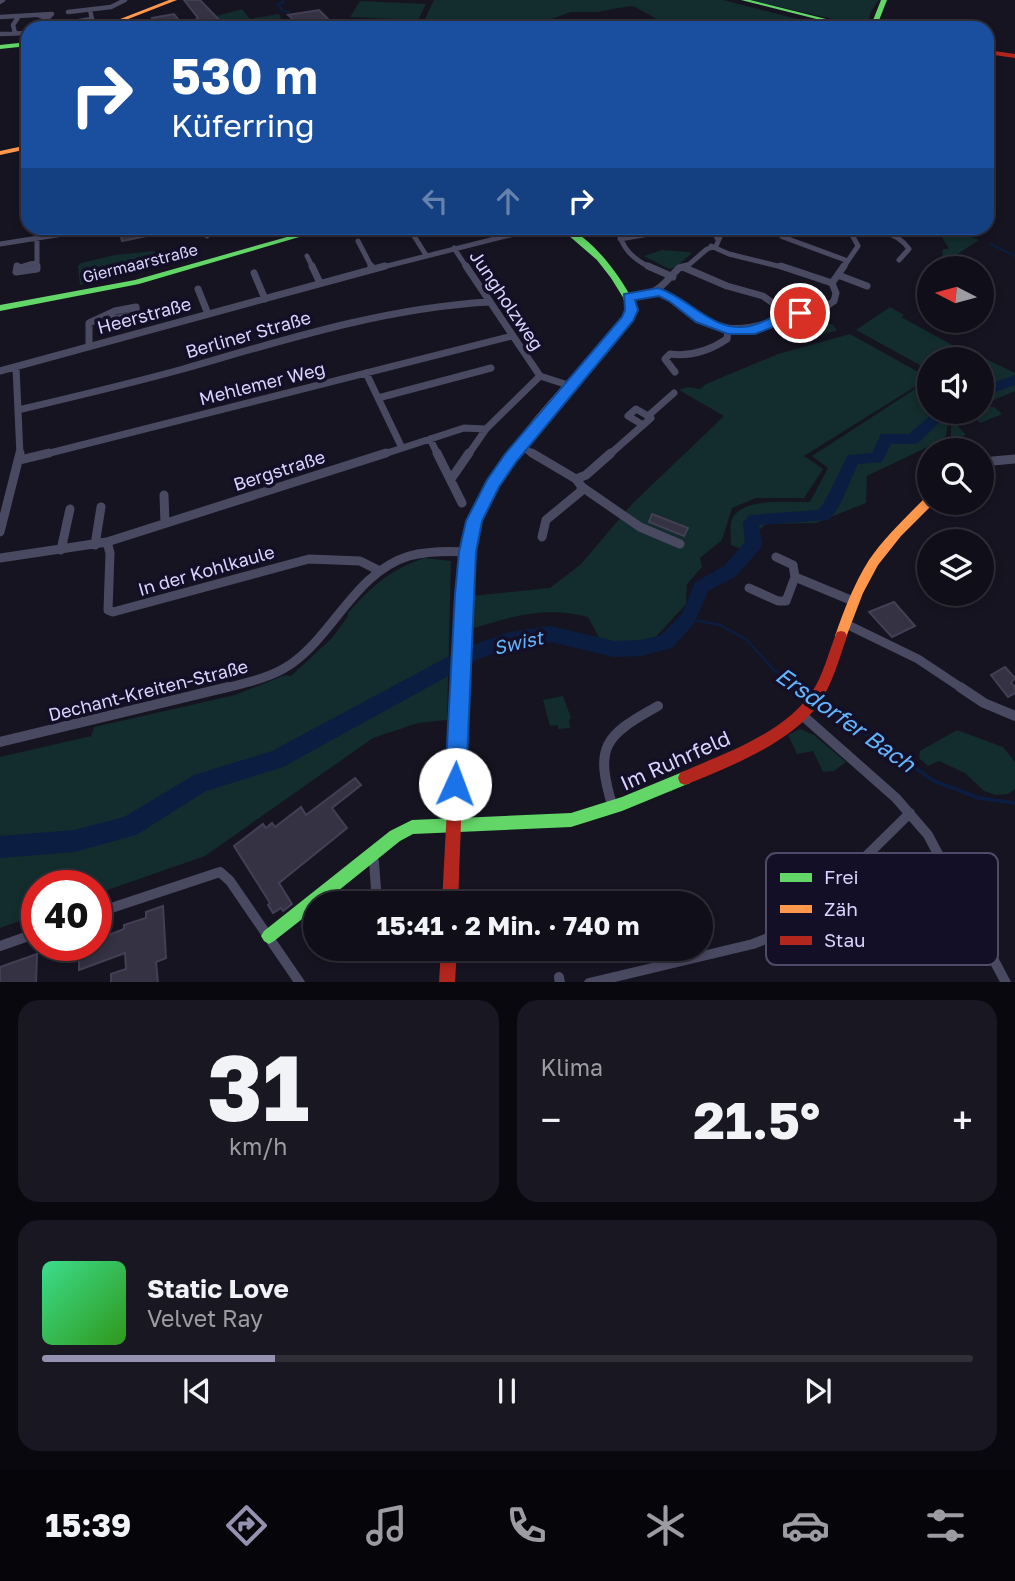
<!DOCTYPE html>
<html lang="de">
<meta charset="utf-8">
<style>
body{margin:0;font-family:"Golos Text",sans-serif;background:#191822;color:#f1f3f6;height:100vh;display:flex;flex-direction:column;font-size:26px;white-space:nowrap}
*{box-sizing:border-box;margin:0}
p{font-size:23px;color:#9c9ca2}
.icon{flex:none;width:38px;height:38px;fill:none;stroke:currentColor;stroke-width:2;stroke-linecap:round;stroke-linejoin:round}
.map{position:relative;height:982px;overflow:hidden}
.sheet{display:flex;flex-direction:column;gap:18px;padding:18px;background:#09080e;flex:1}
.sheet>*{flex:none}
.hud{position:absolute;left:21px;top:21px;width:973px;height:214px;border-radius:21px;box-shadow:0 4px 10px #0003,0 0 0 2px #302f38;background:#1a4fa0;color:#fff;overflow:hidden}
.needle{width:46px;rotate:276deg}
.tools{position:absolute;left:917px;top:256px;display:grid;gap:14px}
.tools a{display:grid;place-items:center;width:77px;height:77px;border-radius:50%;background:#100f19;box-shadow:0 4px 10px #0003,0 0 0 2px #302f38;font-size:35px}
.speed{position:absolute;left:21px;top:870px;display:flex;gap:14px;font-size:35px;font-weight:700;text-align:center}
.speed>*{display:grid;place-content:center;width:91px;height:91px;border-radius:50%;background:#100f19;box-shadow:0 4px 10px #0003,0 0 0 2px #302f38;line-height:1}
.speed .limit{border:10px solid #d22;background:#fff;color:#111}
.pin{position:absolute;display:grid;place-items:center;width:60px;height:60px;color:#fff;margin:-30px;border:4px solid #fff;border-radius:50%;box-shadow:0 2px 7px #0007}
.me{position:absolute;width:77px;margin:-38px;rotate:2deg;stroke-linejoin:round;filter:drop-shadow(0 0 5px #0008)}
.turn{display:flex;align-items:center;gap:24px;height:147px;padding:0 35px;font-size:32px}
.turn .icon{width:91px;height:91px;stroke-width:2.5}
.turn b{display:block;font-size:49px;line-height:60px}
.lanes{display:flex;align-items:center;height:66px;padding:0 35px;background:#0003;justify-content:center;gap:35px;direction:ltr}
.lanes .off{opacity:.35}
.big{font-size:52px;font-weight:700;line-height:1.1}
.sheet .widget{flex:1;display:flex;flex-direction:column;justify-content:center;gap:10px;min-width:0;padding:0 24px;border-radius:21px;background:#191822}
.sheet .dial{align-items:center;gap:0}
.dial b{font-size:91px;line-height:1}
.song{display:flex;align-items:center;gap:21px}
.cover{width:84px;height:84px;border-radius:10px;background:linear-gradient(135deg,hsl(150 70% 55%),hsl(110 70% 35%))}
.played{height:7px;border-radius:4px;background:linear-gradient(90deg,#9591b1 25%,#302f38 25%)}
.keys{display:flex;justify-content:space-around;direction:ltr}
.heat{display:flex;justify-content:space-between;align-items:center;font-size:38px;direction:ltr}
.sheet .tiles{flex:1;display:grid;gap:18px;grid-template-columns:1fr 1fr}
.widget:last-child{grid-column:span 2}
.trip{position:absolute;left:303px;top:891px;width:410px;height:70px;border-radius:35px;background:#100f19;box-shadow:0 4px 10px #0003,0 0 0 2px #302f38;font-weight:700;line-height:70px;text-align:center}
.tabs{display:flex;height:112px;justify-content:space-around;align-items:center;background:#06060a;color:#9c9ca2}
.tabs .icon{width:49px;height:49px}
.tabs .current{color:#9591b1}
.tabs b{font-size:32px;color:#f1f3f6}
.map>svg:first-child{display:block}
.green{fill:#132c2d}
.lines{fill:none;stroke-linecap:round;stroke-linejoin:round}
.stream-far2{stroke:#0b1e41;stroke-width:2}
.stream-far1{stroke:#0b1e41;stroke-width:2.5}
.stream{stroke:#0b1e41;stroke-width:3.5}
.river{fill:#0b1e41;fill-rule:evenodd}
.building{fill:#343243;stroke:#433f54;stroke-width:2}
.street-far4{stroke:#4a4962;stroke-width:4.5}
.street-far3{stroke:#4a4962;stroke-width:5}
.street-far2{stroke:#4a4962;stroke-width:7}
.street-far1{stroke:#4a4962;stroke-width:9}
.street{stroke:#4a4962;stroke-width:10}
.fast{fill:#63d668;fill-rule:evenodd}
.slow{fill:#ff974d;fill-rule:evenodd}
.jam{fill:#b3261e;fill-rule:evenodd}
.route{fill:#1a73e8;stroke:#114b97;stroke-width:2}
.labels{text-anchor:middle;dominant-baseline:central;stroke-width:7;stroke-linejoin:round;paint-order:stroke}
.far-street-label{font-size:16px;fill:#d9d4ff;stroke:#130f26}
.street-label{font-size:18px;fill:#d9d4ff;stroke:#130f26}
.water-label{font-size:19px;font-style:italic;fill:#62b6ff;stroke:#130f26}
.near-street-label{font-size:21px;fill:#d9d4ff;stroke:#130f26}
.near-water-label{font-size:23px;font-style:italic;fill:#62b6ff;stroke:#130f26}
.key{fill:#130f26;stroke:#4e4a67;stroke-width:2}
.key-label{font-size:19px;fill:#d9d4ff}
</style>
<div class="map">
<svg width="1015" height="983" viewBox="0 0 1015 983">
<rect width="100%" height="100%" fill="#161421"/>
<path class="green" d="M434,0h289l110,28h-160l-38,-21 -5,-1 -33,6h-26l-39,14 -108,-5z
M750,0h129l-8,11 -4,16z
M360,1l66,3 -8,16 -68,-3z
M242,9l8,10 29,-5 2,4 -3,4 -23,4 -3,-3 -12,2 1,3h-17l-7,-12z
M926,228h22l31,12 -38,25 2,-16h6l-10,-17z
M662,250l27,2 3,1 -16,14 -7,2 -25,-13z
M155,251l-3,16 -72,18 -2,-19 3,-3 34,-8z
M890,307l14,8 -3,2 64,35 -9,7h-27v11l-73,-40z
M806,314l27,11 4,5 -28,9 -22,-19 1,-5z
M850,334l79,44 -125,78 19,13 -19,29h-48l-24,10 -10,32 -22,18 2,9 -15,17 -1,20 -34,37 -50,2 -14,-26c-45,-11 -74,-1 -117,12l1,-33 78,-8 31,-24 51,-60 92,-88 -45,-26 9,-3 12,2 6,-5 72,-30z
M972,352l43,21v18l-33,14v-46h-12z
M929,380v31h36l-17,11 -2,14 -6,5 -73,35 -1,27 -50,20 -50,1 -8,7 -2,14 -6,7 -19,-7c0,-7 -1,-17 0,-23 7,-26 59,-19 79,-20l18,-34 -16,-12z
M987,407h7l8,7 -22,9 -10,-8 -16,7 12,13 -18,8 3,-7v-13c11,-9 26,-12 36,-16z
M424,558l27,3 -4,159 -29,3 -45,15 -168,118 -109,38v-8h-59v29l-37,13v-171l91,-21 3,-9 141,-32 50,-20 6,1 42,-39 15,-21v-3c24,-27 40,-42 76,-55z
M563,696l8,22 -2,1 1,9 -12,1v-4l-8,1 -7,-26z
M800,729l14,6 32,27 -12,9 -11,1 -10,-21 -16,3 -9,-19z
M957,730l46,17 12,15v27l-7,5 -12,1 -12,-4 -19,-18 -26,-12 -11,5 -9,-8 1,-7z"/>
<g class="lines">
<path class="stream-far2" d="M283,0l1,2 -7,2 6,7 6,1
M943,228l29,9
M991,244l24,12"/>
<path class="stream-far1" d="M688,619l32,6 27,15 26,29 28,20"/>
<path class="stream" d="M799,687l12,9
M816,700l118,81 45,17 36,5"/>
<path class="river" d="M1015,375v10l-33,12v-10z
M935,411h16l-34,33h-26l-9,18 -24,2c-9,17 -17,46 -30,56l-69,5 3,19 -2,5 -24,27 -28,15 -14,33 -22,24 -31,8 -27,1 -63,-15 -41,6 -31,11 -196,108 -77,24 -70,44 -62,17 -74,6v-22l74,-6 50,-13 70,-42 78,-24 194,-104 44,-15 41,-6 63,15 27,-1 20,-5 21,-21 13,-32 29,-16 21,-24 -2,-19 6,-8 69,-5c8,-6 23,-43 30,-55l24,-2 9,-19h28z"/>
</g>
<path class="building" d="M184,0h16l27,28h-26l-6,-8 3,-2z
M319,10l18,18h-34l-15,-13z
M174,14l7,9 -8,2 3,3h-17l-7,-10z
M136,228h10l1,8 -25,5 -2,-9z
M652,514l36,14 -4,8 -35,-14z
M894,602l21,24 -23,11 -23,-25z
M1005,667l10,11 -4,5 4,4v6l-7,4 -17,-22z
M355,778l6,7 -29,23 15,20 -68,55 13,21 -9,7 -2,-3 -8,5 -5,-8 2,-2 -36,-57 29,-22 3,4 6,-5 3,4 26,-20 5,8z
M163,906l3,52 -10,4 2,21h-47v-9l15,-5 -1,-16 -46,17v-24l17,-1v-5l28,-11v-4l22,-7v-6z
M37,954l-1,29h-36v-16z"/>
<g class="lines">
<path class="street-far4" d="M0,2l3,-2
M90,10l2,9
M68,12l43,-5 14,-7
M0,17l52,-3 -4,4 -8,-2
M92,19v2l-13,2v-2z
M437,28h9
M564,28l-2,-1 8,-2 5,3
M15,33l-2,-8 6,-9
M0,34l28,-1"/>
<path class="street-far3" d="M24,196l4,1
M37,228v40
M203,228l4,8
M409,228l17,27
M618,228c3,20 15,31 33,40
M695,228l25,9
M779,228l-3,4 7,5 65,24
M850,231c20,-5 47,0 59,18l-10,11
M717,238l15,-10
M620,239l63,-11
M358,241l14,27
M0,244l101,-16
M711,246l18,8 57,14
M454,248l13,20
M307,256l6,12
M17,268l20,-6
M379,268l159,-40
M685,268l22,-19 9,-3 4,-9
M843,268l15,-22 -8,-15 -7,-3"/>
<path class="street-far2" d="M17,266l-1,6 21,-3v-3
M312,266l8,17
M371,266l2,3
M466,266l74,110 31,10
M648,266l25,11
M781,266l51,17
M685,268l42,18 36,10 22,16 42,-6 7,-5 2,-8 -4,-10
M254,273l11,26
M838,275l29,11
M832,283l12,-17
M198,289l10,25
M658,291c56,29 56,51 124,28l3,-7
M628,297c33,-4 31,-9 51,-29l8,-2
M89,346v-23l26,-12 21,-4 1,7 -22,5 -3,-4
M16,367l4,88
M0,371l385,-105
M675,372l-10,-13 5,-5c21,3 39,-3 57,-15l1,-9
M366,373l36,75
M378,398l113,-30
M18,410c55,-13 111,-26 165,-41 101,-29 201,-61 306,-67
M643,425l-15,-9 8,-7 12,7
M430,439l8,16
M520,446l15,9
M42,455l470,-119
M381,455l83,-27 22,1
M468,455l18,-26 54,-53
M609,455l42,-37 -3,-2 26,-23"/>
<path class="street-far1" d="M437,453l25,50
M532,453l44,26 6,8 58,40 40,17
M20,460l29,-7
M982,462l33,-3
M451,479l18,-26
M576,479l10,-4 25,-22
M164,495l1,28
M0,532l20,-79
M542,537l4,-17 34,-28 2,-5
M107,542l3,11 -2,57 5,2 196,-53 51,2 20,10
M95,545l6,-38
M61,550l9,-41
M776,557l17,8 2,12
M0,558l107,-16 279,-89
M749,588l29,13h8l9,-24 58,24
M846,624l72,35 45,30
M221,689c24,-6 50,-11 70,-25 43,-30 65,-92 118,-108 19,-5 38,-5 58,-4"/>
<path class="street" d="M960,687l24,16 31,13
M802,715l94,83 32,37 78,148
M0,742l228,-55
M613,808c-19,-62 -9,-72 45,-102
M371,855l3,7 3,41
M96,913l124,-41 10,9 70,102
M0,946l37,-13
M559,977l1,6
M589,983l164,-39 40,-16 117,-115"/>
<path class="fast" d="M741,0h9l112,28h-10z
M881,0h6l-11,28h-6z
M28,42v4l-28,3v-4z
M319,228h11l-191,56 -139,27v-6l135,-25z
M560,228c26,0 59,47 71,69l-1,2h-6l-13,-21 -14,-18z
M685,771l5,2 2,5 -2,5 -68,28 -51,16 -158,7 -13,7 -77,62h-8v6l-41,32 -5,3 -5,-3 -3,-5 3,-5 126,-100 22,-11 159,-7 51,-16z"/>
<path class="slow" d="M169,0h8l-72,28h-8z
M28,145v4l-28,6v-4z
M627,294l4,3 4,13 -8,15c-38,44 -79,87 -112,135 -14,20 -29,42 -37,65 -12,34 -9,75 -10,111l-2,4 -4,1 -4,-1 -2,-4c1,-36 -1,-77 11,-111 26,-71 103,-146 153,-203l7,-12 -4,-13z
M929,497v5h5l-1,2 -32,32 -23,29 -15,28 -18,47 -4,1 -4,-1 -2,-4c9,-26 19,-52 34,-76 16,-23 36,-42 56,-62z"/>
<path class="jam" d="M987,50l28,4v4l-28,-4z
M462,631l4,1 2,4 -10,267h-16l14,-267 2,-4z
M841,631l4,1 2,4c-8,24 -15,49 -29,69 -27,38 -91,63 -133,80l-5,-2 -2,-5 2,-5c45,-20 109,-41 135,-86 10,-17 14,-37 22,-55z
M441,948h16l-2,35h-16z"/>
</g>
<path class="route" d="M658,288c31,9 55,46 92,38 9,-2 18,-7 26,-10l4,-7c8,-2 21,-2 27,4l-7,4 -11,-1 -3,6 -31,12h-27l-32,-12 -27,-21 -10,-5 -24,4 3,10 -5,11 -117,141 -17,25 -17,34 -6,31 -10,232 -3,7 -8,3 -7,-3 -3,-7 10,-190 4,-42 7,-31 21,-41 18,-26 117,-137 3,-7 -1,-16z"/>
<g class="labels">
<g class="far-street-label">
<text transform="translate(140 263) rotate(-14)">Giermaarstraße</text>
</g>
<g class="street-label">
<text transform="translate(507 300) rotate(56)">Jungholzweg</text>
<text transform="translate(144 315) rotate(-15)">Heerstraße</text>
<text transform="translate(248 334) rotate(-16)">Berliner Straße</text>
<text transform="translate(262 383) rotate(-14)">Mehlemer Weg</text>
<text transform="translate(279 470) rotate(-18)">Bergstraße</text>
<text transform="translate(206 570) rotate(-16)">In der Kohlkaule</text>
<text transform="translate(148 690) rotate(-14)">Dechant-Kreiten-Straße</text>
</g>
<g class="water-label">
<text transform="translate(518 642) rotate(-13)">Swist</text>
</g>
<g class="near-street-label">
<text transform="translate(675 760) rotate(-24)">Im Ruhrfeld</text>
</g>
<g class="near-water-label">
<text transform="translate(846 719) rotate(35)">Ersdorfer Bach</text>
</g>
</g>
<rect x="766" y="853" width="232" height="112" rx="10" class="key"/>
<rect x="780" y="873" width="32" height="9" fill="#63d668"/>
<rect x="780" y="905" width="32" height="8" fill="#ff974d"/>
<rect x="780" y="936" width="32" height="9" fill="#b3261e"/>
<g class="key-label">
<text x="824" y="884">Frei</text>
<text x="824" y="916">Zäh</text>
<text x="824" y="947">Stau</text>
</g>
</svg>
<div class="tools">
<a><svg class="needle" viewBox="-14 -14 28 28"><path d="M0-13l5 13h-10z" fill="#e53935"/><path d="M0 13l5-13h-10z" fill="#9c9ca2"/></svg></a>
<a><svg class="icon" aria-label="sound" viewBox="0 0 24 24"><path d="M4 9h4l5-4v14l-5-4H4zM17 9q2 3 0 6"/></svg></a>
<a><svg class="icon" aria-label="search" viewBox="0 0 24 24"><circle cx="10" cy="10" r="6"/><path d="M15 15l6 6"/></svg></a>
<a><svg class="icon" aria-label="layers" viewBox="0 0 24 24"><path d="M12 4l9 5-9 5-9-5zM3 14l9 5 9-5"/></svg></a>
</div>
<div class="speed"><div class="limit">40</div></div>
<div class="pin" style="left:800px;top:313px;background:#d93025"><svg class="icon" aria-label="arrive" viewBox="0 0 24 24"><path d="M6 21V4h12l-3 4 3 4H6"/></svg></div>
<svg class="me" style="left:455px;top:784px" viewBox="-20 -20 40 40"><circle r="19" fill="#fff"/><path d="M0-13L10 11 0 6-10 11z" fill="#1a73e8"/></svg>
<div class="trip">15:41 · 2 Min. · 740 m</div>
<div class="hud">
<div class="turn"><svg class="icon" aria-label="right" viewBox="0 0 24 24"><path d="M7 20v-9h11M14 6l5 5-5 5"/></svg><div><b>530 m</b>Küferring</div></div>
<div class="lanes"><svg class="icon off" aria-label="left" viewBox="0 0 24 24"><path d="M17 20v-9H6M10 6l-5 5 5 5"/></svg><svg class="icon off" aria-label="ahead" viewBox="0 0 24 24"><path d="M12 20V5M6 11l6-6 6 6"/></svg><svg class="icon" aria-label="right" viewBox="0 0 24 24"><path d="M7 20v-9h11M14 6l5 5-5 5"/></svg></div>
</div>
</div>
<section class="sheet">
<div class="tiles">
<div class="widget dial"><b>31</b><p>km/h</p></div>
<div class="widget"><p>Klima</p>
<div class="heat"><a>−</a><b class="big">21.5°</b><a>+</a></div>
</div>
<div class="widget">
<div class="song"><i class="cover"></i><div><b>Static Love</b><p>Velvet Ray</p></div></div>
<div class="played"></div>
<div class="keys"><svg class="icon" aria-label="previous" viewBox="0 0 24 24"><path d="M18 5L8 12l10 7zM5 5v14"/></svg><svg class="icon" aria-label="pause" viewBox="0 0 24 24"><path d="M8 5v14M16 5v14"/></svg><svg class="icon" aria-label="next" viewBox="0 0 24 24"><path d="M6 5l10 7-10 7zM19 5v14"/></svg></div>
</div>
</div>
</section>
<nav class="tabs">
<b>15:39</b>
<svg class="icon current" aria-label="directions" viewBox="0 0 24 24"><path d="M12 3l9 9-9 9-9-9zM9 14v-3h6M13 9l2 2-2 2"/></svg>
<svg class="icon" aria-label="music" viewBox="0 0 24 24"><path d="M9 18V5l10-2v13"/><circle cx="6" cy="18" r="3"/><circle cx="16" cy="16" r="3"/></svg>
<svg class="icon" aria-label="phone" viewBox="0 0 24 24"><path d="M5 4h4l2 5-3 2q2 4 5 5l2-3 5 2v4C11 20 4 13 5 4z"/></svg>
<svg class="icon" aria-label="climate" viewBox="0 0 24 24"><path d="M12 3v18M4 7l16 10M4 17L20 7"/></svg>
<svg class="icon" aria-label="car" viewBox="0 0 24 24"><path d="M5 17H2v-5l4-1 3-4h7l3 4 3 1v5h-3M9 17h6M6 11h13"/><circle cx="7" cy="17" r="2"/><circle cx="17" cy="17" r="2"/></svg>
<svg class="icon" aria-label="filters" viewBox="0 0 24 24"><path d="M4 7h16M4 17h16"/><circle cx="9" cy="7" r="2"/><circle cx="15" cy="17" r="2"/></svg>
</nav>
